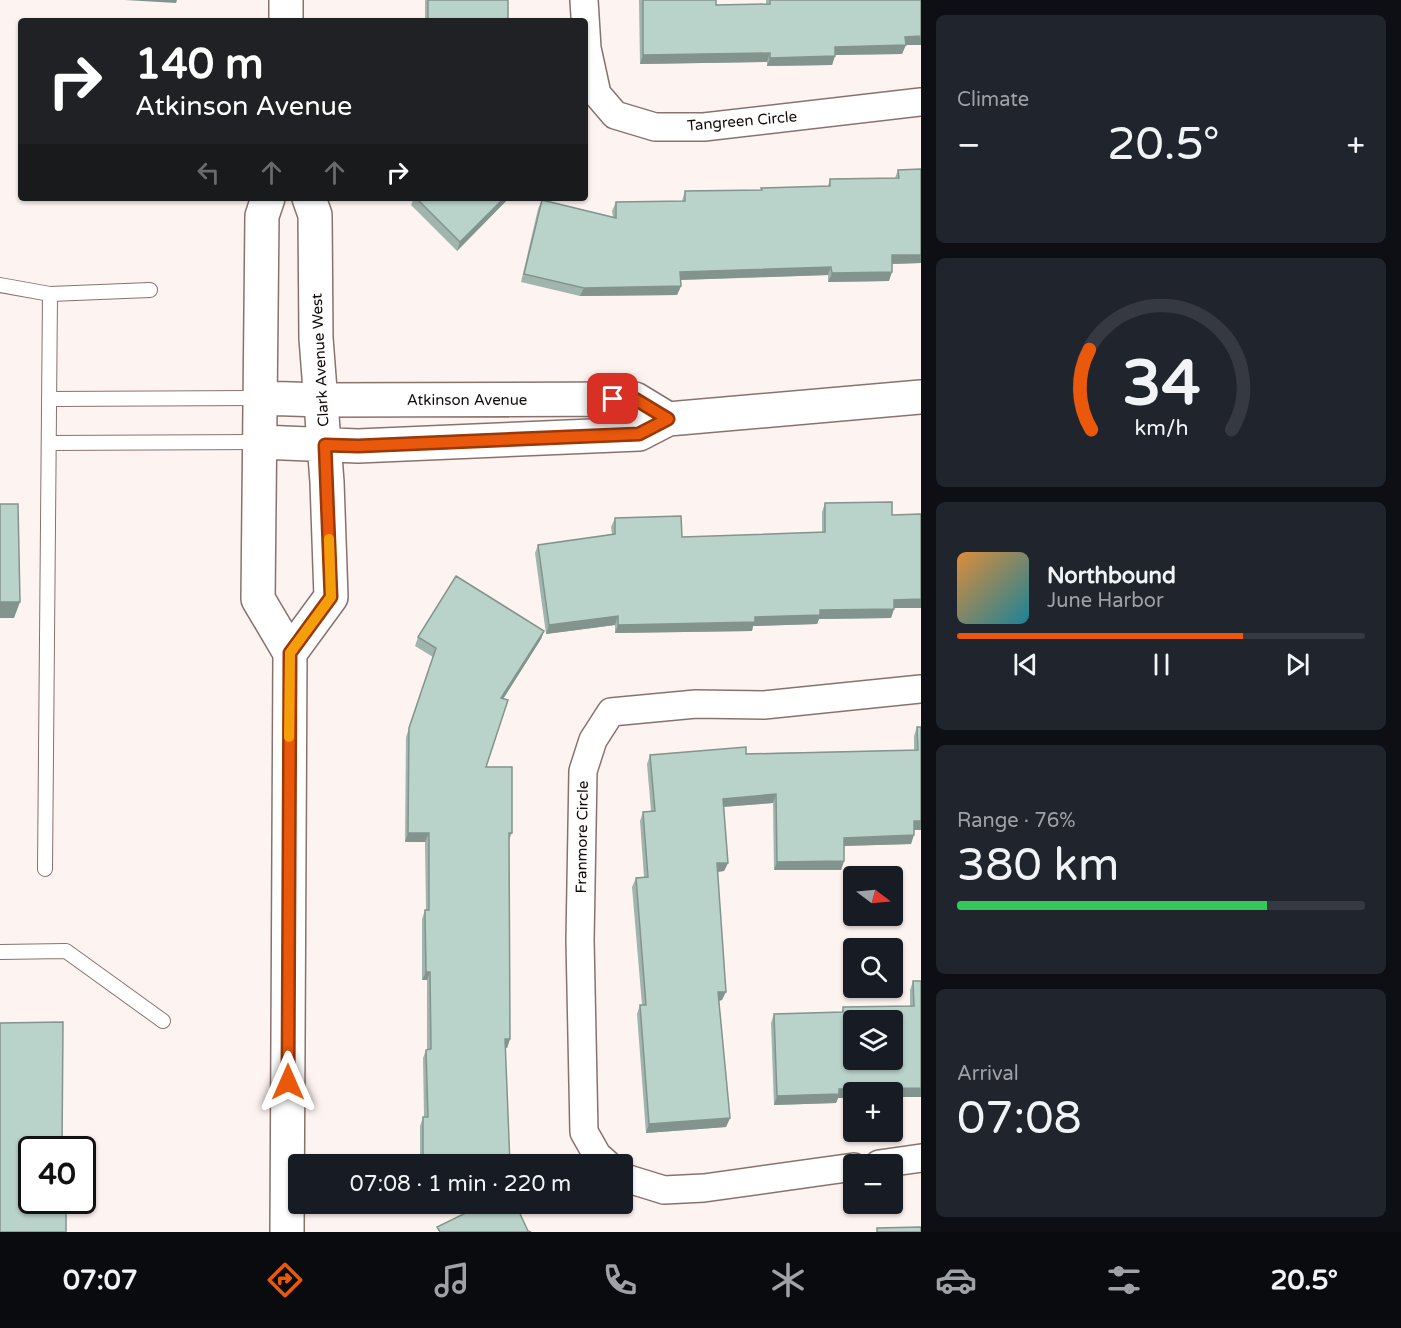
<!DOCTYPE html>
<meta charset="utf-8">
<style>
body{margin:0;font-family:"Varela Round",sans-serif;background:#20242c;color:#f1f3f6;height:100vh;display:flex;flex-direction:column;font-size:22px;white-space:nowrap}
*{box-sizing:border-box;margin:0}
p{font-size:20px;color:#9ea1a6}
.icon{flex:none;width:33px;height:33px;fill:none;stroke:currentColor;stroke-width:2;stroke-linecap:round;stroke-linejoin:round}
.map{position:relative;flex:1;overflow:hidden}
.panel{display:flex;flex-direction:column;gap:15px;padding:15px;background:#0d0f14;width:480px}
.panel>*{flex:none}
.top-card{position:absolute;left:18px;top:18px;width:570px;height:183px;border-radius:6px;box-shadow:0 2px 4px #0004;background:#202124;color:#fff;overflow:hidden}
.needle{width:39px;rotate:106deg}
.buttons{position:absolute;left:843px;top:866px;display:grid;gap:12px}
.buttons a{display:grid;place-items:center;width:60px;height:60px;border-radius:6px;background:#171b24;box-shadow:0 2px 4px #0004;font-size:30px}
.speed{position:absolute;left:18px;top:1136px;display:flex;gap:12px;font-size:30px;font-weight:700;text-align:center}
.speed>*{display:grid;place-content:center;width:78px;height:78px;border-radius:50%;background:#171b24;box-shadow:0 2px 4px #0004;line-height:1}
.speed .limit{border:3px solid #111;border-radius:9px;background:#fff;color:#111}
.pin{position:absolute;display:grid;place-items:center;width:51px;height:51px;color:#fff;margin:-26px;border-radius:12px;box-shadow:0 3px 9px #0006}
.me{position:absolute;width:66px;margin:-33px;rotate:0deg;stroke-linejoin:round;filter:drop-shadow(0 0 4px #0008)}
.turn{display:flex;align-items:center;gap:21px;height:126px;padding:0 18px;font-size:27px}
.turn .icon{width:78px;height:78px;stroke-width:2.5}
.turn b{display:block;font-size:42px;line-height:51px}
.lanes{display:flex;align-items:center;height:57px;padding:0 18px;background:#0003;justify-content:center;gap:30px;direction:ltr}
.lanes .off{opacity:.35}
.big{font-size:45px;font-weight:600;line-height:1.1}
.panel .card{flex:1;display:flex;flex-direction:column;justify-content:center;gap:9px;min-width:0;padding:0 21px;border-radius:9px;background:#20242c}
.panel .dial{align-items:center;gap:0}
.dial svg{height:156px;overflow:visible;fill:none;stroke:#363941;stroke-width:7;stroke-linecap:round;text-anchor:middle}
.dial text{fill:#f1f3f6;stroke:none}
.song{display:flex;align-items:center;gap:18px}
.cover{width:72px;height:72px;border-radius:9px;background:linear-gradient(135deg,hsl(30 70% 55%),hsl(190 70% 35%))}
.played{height:6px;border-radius:3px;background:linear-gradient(90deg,#ea580c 70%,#363941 70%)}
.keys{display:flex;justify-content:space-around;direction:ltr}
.heat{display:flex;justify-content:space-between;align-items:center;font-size:33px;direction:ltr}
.charge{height:9px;border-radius:4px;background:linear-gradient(90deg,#34c759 76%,#363941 0)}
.trip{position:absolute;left:288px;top:1154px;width:345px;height:60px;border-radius:6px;background:#171b24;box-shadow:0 2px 4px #0004;font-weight:600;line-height:60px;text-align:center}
.tabs{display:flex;height:96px;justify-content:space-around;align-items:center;background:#090b0e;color:#9ea1a6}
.tabs .icon{width:42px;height:42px}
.tabs .current{color:#ea580c}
.tabs b{font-size:27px;color:#f1f3f6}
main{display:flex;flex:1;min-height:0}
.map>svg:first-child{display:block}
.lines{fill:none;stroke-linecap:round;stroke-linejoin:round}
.lane-casing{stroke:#89726e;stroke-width:16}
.street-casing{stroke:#89726e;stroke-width:30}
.secondary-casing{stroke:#89726e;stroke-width:36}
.lane{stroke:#fff;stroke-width:14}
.street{stroke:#fff;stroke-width:27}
.secondary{stroke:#fff;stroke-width:33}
.wall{fill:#a0b5ae}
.shaded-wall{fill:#82948d}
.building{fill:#bad3ca;stroke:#82948d;stroke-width:1.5;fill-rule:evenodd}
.route-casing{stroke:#983908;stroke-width:15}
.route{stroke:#ea580c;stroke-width:10}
.slow{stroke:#f59e0b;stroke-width:10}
.labels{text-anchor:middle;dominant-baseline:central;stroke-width:5;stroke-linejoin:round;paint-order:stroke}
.street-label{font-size:15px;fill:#130b0a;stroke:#fff}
</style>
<main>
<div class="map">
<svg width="921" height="1232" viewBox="0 0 921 1232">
<rect width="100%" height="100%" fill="#fdf3f1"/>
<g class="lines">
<g class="lane-casing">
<path id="lane" d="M0,285l50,9 100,-4
M49,399l211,-1
M49,443l211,-1
M45,869l5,-575
M0,952l66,-1 97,70"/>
</g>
<g class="street-casing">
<path id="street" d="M584,0l3,48 10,46 18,21 40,12h49l217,-25
M607,1164l-10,-9 -13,-23 -4,-192 3,-169 10,-31 18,-28 85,-8 68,1 157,-16
M879,1164l42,-6
M622,1177l42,13 40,-2 150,-21"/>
</g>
<g class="secondary-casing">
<path id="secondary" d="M286,0v21
M268,198l-6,18 -4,383 32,54 -3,579
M260,398l62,2 313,-1 33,20
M260,442l98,4 281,-12 29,-15 253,-22
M290,653l41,-56 -4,-115 -11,-144 -1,-123 -6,-17"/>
</g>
<use href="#lane" class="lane"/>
<use href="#street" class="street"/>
<use href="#secondary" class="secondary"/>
</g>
<path class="wall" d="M425,0h83v21h-83z
M639,0h77v5h50v-5h155l-19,54 -67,1 -3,10 -65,1v-4l-127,2z
M921,169v94l-29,1 -3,17 -61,1v-7l-147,5v6l-4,9 -97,1 -59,-14 17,-73 4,-9 71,17 -1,-6 4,-9 66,-1 3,-10 76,-1v-2l67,-2 2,-7 65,-1 3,-8z
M414,198h95l-52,53 -46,-46z
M825,503l67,12 29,-1v94h-27l-3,10 -72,1 -2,5 -64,2 -1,5 -137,2v-8l-69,9 -11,-81 3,-8 74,-10 -1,-8 4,-9 67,19 140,-4v-21z
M544,631l-3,8 -38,60 -17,68 26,66 -3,7 1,199 -3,9h-2l5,116h-90v-38l3,-9h1l-1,-59 3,-8h1v-70h-5v-61l3,-9h1l-1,-68h-20l1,-105 27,-80 -18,-11 3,-9z
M917,727h4v103h-7l-3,14 -67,2v15l-3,9h-67l-1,-67 -49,4 4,56 -4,8 -6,1 4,128 -3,1 11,117 -4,9 -80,6 -9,-119 3,-9h2l-10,-118 4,-9 8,-1 -4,-56 3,-9 8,-1 -4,-47 3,-9 264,-5v-14z
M913,981h8v116h-29l-38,-5v6h-16l-2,5 -62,2 -3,-82 3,-9 68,-2 1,-5h67v-17z"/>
<path class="shaded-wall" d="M125,0h52l-1,3z
M921,36v9h-15l-4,9 -71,1 4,-8 70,-10z
M770,53l-3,9 -127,2 3,-9z
M835,56l-3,9 -65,1 3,-8z
M504,198h5l-52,53 3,-9z
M892,255h29v8l-32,1z
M831,267l-3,8 -151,5 3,-8z
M892,272l-3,9 -61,1 4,-9z
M681,286l-4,9 -97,1 4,-8z
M921,599v9h-31l4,-8z
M0,602h20l-6,16h-14z
M894,609l-3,9 -72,1 -2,5 -64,2 -1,5 -137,2 3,-8 137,-8 65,-7z
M618,616l-3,9 -69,9 3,-9z
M544,631l-3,8 -43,68 3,-9z
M776,794l-3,9 -53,4 3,-8z
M914,821h7v9h-10z
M408,833h21l-4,9h-20z
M914,835l-3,9 -70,2 3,-8z
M844,861l-3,9h-67l3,-8z
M717,863h11l-4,8 -10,1z
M426,972h4l-3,8h-5z
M718,992h8l-4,8 -7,1z
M505,1039h5l-3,9h-5z
M921,1088v9h-29v-5h-38v6h-16l-2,5 -62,2 3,-9 62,-7z
M730,1118l-4,9 -80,6 3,-9z"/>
<path class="building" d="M428,0h80v21h-80z
M643,0h73v5l54,-1v-4h151v36l-16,1 1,8 -71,2v9l-65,2v-5l-127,2z
M921,169v86h-29v17l-60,1 -1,-6 -151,5 1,14 -97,2 -60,-14 18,-74 74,18v-16l69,-1v-10l77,-1 -1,-2 69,-2v-7l69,-1 -1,-8z
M416,198h88l-44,44z
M892,502v13l29,-1v85l-27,1v9l-74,1v5l-65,2v5l-137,3v-9l-69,9 -11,-80 77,-11v-16l66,-2 1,21 143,-5v-29z
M0,504h18l2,98h-20z
M456,576l88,55 -43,67 7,2 -22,67h26v66h-3l1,206h-5l5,125h-87v-47h5l-2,-67 5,-1 -1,-77h-4l-1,-62h4v-77h-21l1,-105 27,-80 -18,-11z
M917,727h4v94h-7v14l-70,3v23l-67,1 -1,-68 -53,5 5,64h-11l9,129h-8l12,126 -81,6 -9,-119h6l-10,-127 12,-1 -5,-65 12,-1 -5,-56 96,-8v7l172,-4z
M913,981h8v107l-82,1v5l-62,2 -3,-82 69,-2v-5l71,-1zM854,1020h38v39h-38z
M63,1022l-1,127h-30v51h30v2h4v30h-66v-209z
M486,1203h29l13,28 3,1h-91l-3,-5z
M921,1227v5h-44v-4z"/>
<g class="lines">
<g class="route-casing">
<path id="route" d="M288,1082l2,-429 41,-56 -6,-152 33,1 281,-12 29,-15 -33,-20h-22"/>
</g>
<use href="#route" class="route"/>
<path class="slow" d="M289,737l1,-84 41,-56 -2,-58"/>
</g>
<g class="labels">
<g class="street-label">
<text transform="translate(742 121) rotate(-5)">Tangreen Circle</text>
<text transform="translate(320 360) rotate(-93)">Clark Avenue West</text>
<text x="467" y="400">Atkinson Avenue</text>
<text transform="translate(582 837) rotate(-89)">Franmore Circle</text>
</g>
</g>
</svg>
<div class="buttons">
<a><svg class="needle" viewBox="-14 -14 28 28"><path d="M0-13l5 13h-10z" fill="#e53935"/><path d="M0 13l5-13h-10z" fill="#9ea1a6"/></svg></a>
<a><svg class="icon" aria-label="search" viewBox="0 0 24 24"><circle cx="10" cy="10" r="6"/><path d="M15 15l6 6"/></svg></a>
<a><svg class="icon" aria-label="layers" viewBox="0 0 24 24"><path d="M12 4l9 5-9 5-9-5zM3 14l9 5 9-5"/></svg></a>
<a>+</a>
<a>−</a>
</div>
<div class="speed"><div class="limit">40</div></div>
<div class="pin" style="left:613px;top:399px;background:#d93025"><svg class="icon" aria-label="arrive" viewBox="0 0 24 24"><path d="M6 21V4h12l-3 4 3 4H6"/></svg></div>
<svg class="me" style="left:288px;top:1082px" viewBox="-20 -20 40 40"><path d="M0-17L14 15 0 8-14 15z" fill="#ea580c" stroke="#fff" stroke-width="4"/></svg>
<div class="trip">07:08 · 1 min · 220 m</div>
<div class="top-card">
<div class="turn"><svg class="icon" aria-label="right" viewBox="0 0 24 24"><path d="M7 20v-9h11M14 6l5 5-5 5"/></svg><div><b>140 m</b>Atkinson Avenue</div></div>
<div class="lanes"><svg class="icon off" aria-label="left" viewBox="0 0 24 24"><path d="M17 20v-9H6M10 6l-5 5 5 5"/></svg><svg class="icon off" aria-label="ahead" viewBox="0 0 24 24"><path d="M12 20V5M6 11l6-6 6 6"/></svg><svg class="icon off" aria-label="ahead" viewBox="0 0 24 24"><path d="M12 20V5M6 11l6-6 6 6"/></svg><svg class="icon" aria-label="right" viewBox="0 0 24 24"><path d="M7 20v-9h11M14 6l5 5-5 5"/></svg></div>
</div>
</div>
<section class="panel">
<div class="card"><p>Climate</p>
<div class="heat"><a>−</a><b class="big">20.5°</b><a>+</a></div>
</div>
<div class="card dial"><svg viewBox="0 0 100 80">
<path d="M14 69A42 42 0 1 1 86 69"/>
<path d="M14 69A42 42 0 0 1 13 28" stroke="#ea580c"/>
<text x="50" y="56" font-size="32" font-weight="700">34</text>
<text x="50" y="72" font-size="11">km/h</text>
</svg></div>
<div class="card">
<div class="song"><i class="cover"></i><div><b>Northbound</b><p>June Harbor</p></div></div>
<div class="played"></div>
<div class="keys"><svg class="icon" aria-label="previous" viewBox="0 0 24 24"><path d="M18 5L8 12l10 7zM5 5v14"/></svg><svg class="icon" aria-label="pause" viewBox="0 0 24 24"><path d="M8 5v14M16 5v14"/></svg><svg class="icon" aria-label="next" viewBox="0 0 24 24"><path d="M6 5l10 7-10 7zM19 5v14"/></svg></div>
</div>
<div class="card"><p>Range · 76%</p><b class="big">380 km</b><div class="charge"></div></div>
<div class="card"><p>Arrival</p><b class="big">07:08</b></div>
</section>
</main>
<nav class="tabs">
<b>07:07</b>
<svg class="icon current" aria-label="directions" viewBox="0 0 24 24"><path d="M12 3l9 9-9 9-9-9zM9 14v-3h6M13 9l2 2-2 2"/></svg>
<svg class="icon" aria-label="music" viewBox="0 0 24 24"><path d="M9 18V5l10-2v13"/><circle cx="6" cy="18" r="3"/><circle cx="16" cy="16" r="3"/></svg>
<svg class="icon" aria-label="phone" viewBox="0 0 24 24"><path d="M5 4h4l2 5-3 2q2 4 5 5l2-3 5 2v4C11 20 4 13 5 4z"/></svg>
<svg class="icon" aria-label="climate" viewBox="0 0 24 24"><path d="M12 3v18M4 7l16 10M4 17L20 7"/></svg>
<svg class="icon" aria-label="car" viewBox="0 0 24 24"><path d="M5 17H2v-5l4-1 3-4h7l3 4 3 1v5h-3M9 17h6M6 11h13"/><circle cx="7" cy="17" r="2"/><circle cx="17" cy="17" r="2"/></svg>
<svg class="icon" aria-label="filters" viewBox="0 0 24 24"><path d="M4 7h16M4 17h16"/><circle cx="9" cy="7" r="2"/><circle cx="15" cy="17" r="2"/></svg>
<b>20.5°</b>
</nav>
